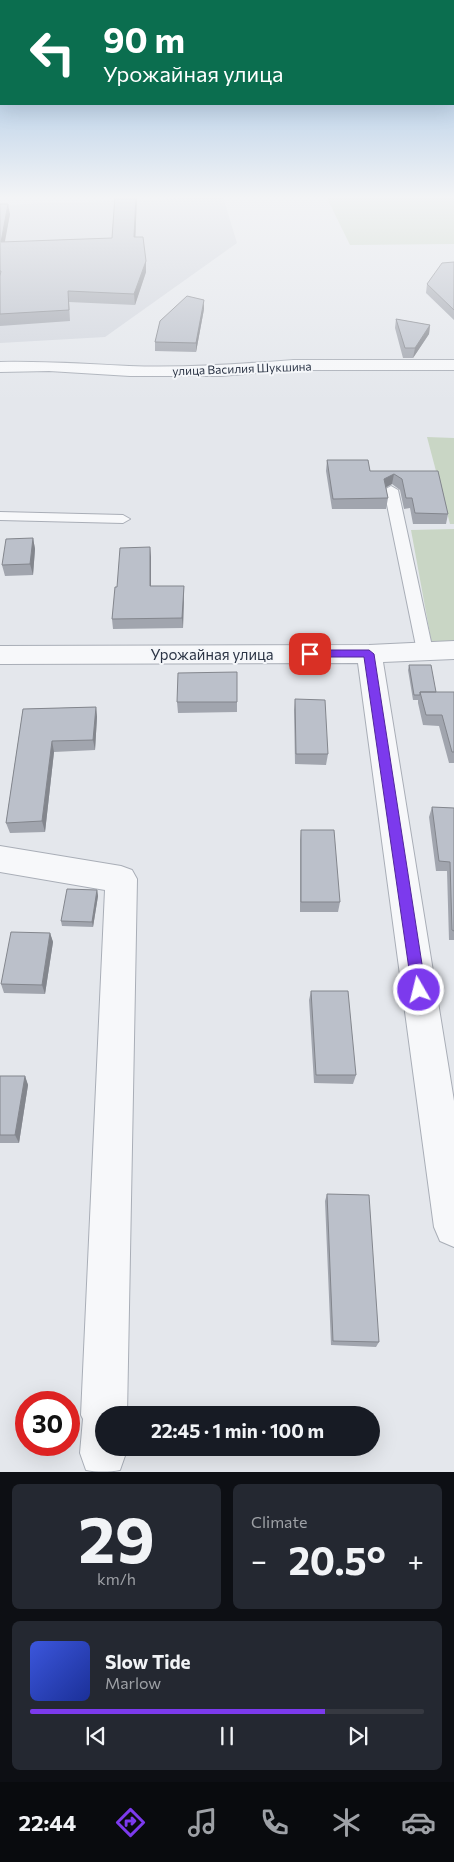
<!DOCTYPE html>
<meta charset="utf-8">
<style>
body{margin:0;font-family:Commissioner,sans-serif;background:#242831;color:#f1f3f6;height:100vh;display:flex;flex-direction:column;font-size:19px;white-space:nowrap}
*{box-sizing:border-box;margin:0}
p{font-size:16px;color:#9ea1a6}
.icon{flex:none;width:28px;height:28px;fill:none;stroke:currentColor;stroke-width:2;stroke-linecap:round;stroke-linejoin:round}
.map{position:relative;height:1472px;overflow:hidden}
.panel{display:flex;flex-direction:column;gap:12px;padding:12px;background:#0d0f14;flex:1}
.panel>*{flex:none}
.banner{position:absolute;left:0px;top:0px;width:455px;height:105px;box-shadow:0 5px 20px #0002;background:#0b6e4f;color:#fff;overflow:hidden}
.speed{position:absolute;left:15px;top:1391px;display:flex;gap:10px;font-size:25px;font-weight:700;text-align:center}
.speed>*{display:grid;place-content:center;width:65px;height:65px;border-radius:50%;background:#171b24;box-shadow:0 5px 20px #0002;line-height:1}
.speed .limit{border:8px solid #d22;background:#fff;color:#111}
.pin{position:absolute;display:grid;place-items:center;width:42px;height:42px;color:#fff;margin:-21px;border-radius:10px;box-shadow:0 2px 8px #0006}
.me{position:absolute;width:55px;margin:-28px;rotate:352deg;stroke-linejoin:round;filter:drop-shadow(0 0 4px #0008)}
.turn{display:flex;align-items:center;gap:18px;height:105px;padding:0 20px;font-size:22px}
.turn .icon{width:65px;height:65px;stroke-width:2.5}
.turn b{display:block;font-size:35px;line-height:42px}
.big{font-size:38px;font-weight:700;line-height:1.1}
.panel .widget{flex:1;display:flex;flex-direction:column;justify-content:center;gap:8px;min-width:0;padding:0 18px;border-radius:8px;background:#242831}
.panel .dial{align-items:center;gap:0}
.dial b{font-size:65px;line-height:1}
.song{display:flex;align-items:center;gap:15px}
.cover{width:60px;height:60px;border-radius:8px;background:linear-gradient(135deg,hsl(230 70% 55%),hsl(230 70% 35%))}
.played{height:5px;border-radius:2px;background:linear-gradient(90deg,#7c3aed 75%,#363941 75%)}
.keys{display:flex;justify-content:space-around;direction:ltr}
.heat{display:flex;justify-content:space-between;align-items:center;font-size:28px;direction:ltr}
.panel .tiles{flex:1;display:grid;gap:12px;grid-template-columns:1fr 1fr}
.widget:last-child{grid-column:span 2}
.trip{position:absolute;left:95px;top:1406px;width:285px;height:50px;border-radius:25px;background:#171b24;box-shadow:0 5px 20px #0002;font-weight:700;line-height:50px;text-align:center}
.dock{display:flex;height:80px;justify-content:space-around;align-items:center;background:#090b0e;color:#9ea1a6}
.dock .icon{width:35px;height:35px}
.dock .current{color:#7c3aed}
.dock b{font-size:22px;color:#f1f3f6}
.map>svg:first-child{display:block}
.built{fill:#d2d6de}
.green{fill:#c9d6c5}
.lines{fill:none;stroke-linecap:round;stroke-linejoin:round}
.service-casing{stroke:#a9aeb7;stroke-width:2}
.minor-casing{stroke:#a9aeb7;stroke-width:2}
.service{fill:#f7f8fa;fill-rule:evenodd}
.minor{fill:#f7f8fa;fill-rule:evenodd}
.wall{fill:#a1a5ae}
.shaded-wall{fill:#83868d}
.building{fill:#bbc0ca;stroke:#83868d}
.route{fill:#7c3aed;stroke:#51269a}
.labels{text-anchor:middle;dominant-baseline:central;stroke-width:4;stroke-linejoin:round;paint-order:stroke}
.far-street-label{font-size:12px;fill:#2b3445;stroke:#f4f6f9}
.street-label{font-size:15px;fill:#2b3445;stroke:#f4f6f9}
</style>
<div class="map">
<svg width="454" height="1472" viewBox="0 0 454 1472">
<rect width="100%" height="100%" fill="#e4e7ec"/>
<path class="built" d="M223,197l14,46 -132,94 -105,6v-138z"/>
<path class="green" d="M326,196h128v48l-104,1z
M427,437l27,1v86h-4z
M454,529v115l-22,1 -21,-115z"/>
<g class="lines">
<g class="service-casing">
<path id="service" d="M391,486l7,4 35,161 -2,4 -6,1 -6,-1 -2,-4 -33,-161z
M0,512l123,3 7,4 -7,4 -123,-3z"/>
</g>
<g class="minor-casing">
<path id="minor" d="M293,360h161v10h-161l-72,6h-91l-81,-5 -49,1v-10c43,-1 86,2 129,4 55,2 109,-2 164,-6z
M454,641v18l-71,3 71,439v146l-14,-6 -6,-14 -76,-564 -358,1v-18l369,-1z
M0,846l121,20 11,4 5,9 -10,536h-23v33h22v5l-6,17c-10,2 -24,2 -34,0l-6,-17 3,-34 -2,-4 24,-525 -105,-18z"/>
</g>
<use href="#service" class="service"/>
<use href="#minor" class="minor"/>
</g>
<path class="wall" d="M115,196h22l-2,41 11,24v11l-11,33 -66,-3 1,19 -70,5v-122l10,10 -6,28 108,-4z
M454,262v58l-28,-27 1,-9z
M204,309l-8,43 -41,-1v-9z
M396,319l34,6 -1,9 -16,24h-10l-8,-30z
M327,460l43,11h68l10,43 -2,10h-33l-3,-16 -6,1 -4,-19 -8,-6 -6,4 2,10 -2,11h-54l-6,-38z
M33,538l2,11 -2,26 -28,1 -3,-11z
M150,547l1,39h33l-1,42 -70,1 -1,-10 5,-32z
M409,665l27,27h18v71h-5l-10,-37 -16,-1 -5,-22v-3h-5l-5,-30z
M237,672v40l-59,1 -1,-11z
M295,699l33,55 -2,11 -31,-1 -1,-54z
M96,707l1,10 -2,33 -41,2 -9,80 -35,1 -4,-10 17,-114z
M432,807l22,1v132h-5l-2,-69h-11l-7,-54z
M301,830l39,72 -2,10h-38v-72z
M97,890l1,6 -5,31 -31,-1 -1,-5z
M50,933l3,9 -8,52 -41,-1 -3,-9z
M311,991l45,84 -3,9 -39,-1 -5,-83z
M0,1076h25l3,9 -9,58h-19z
M327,1194l52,148 -3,5 -45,-2 -6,-144z"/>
<path class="shaded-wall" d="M136,196h1l-2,52 -1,-11z
M8,204l2,10 -7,38 -2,-10z
M146,261v11l-11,33 -1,-11z
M204,300v9l-8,43v-9z
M430,325l-1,9 -16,24 2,-10z
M394,474l-2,10 -10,5 2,-10z
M33,538l2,11 -2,26 -3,-11z
M150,547l1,10v39l-1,-10z
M184,586v9l-1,33 -1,-10z
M96,707l1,10 -2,33 -2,-10z
M52,741l2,11 -9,80 -3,-11z
M97,890l1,6 -5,31 -1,-5z
M50,933l3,9 -8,52 -3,-9z
M25,1076l3,9 -9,58 -4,-8z"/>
<path class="building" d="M115,196h21l-2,41h9l3,24 -12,33 -66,-3 1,19 -69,4v-38l1,-5h-1v-67h8l-7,38 111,-4z
M454,262v48l-27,-26 15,-21z
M187,296l17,4 -8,43 -41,-1 5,-21z
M396,319l34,6 -15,23h-10z
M327,460h41l2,11h68l10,43 -33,-1 -3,-15h-6l-4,-19 -8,-5 -10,5 4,19 -55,1z
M33,538l-3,26 -28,1 4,-26z
M150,547v39h34l-2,32 -70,1 3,-32h2l3,-39z
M409,665h22l5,27h-16v3h-6z
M237,672v30h-60l1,-29z
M420,692h34v60h-2l-10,-37h-16z
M295,699l30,1 3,54h-32z
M96,707l-3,33 -41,1 -10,80 -36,2 17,-114z
M432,807l22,1v123l-2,-1 -2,-68 -11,-1z
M301,830h33l6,72h-39z
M67,889l30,1 -5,32 -31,-1z
M11,932l39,1 -8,52 -41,-1z
M311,991h37l8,84h-40z
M0,1076h25l-10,59h-15z
M327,1194l42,1 10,147 -46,-1z"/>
<linearGradient id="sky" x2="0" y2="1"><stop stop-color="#8bb4dd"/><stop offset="0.49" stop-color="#f3f4f6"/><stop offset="1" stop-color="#f3f4f6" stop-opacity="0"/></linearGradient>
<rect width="454" height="402" fill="url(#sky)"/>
<path class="route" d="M310,650h59l5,4 52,336 -2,5 -5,1 -5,-1 -2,-5 -48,-333h-57l-2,-3 2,-3z"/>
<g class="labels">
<g class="far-street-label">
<text transform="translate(242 368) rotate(-2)">улица Василия Шукшина</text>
</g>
<g class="street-label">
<text x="212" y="654">Урожайная улица</text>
</g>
</g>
</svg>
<div class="speed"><div class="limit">30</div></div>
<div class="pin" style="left:310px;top:654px;background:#d93025"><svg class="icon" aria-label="arrive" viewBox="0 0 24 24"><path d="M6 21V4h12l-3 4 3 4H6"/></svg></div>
<svg class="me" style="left:419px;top:990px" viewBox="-20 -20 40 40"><circle r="17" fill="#7c3aed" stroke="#fff" stroke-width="3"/><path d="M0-11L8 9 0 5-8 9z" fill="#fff"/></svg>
<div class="trip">22:45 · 1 min · 100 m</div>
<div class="banner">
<div class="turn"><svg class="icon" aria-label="left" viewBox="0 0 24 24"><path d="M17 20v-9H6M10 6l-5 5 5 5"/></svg><div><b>90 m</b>Урожайная улица</div></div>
</div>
</div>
<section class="panel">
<div class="tiles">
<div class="widget dial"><b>29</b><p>km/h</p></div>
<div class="widget"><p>Climate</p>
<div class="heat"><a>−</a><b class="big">20.5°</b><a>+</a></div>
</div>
<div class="widget">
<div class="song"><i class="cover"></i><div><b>Slow Tide</b><p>Marlow</p></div></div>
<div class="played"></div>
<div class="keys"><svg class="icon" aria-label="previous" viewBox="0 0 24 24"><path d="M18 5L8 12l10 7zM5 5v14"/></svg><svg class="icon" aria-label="pause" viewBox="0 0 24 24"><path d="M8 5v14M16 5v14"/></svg><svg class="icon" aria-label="next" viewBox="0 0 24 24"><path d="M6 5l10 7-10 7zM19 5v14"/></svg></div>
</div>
</div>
</section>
<nav class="dock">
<b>22:44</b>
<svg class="icon current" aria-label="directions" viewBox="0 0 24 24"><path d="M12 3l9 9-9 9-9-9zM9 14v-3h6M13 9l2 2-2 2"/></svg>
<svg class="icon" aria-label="music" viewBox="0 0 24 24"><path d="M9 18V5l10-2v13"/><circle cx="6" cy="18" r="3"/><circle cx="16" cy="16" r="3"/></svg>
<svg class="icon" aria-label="phone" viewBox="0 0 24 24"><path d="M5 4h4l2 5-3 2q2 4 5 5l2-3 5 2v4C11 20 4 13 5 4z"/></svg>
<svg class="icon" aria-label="climate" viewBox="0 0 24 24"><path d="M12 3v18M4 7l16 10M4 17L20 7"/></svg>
<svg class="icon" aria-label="car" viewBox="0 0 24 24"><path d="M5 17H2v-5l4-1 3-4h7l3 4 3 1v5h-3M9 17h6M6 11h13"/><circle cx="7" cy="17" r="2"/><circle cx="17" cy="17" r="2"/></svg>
</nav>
